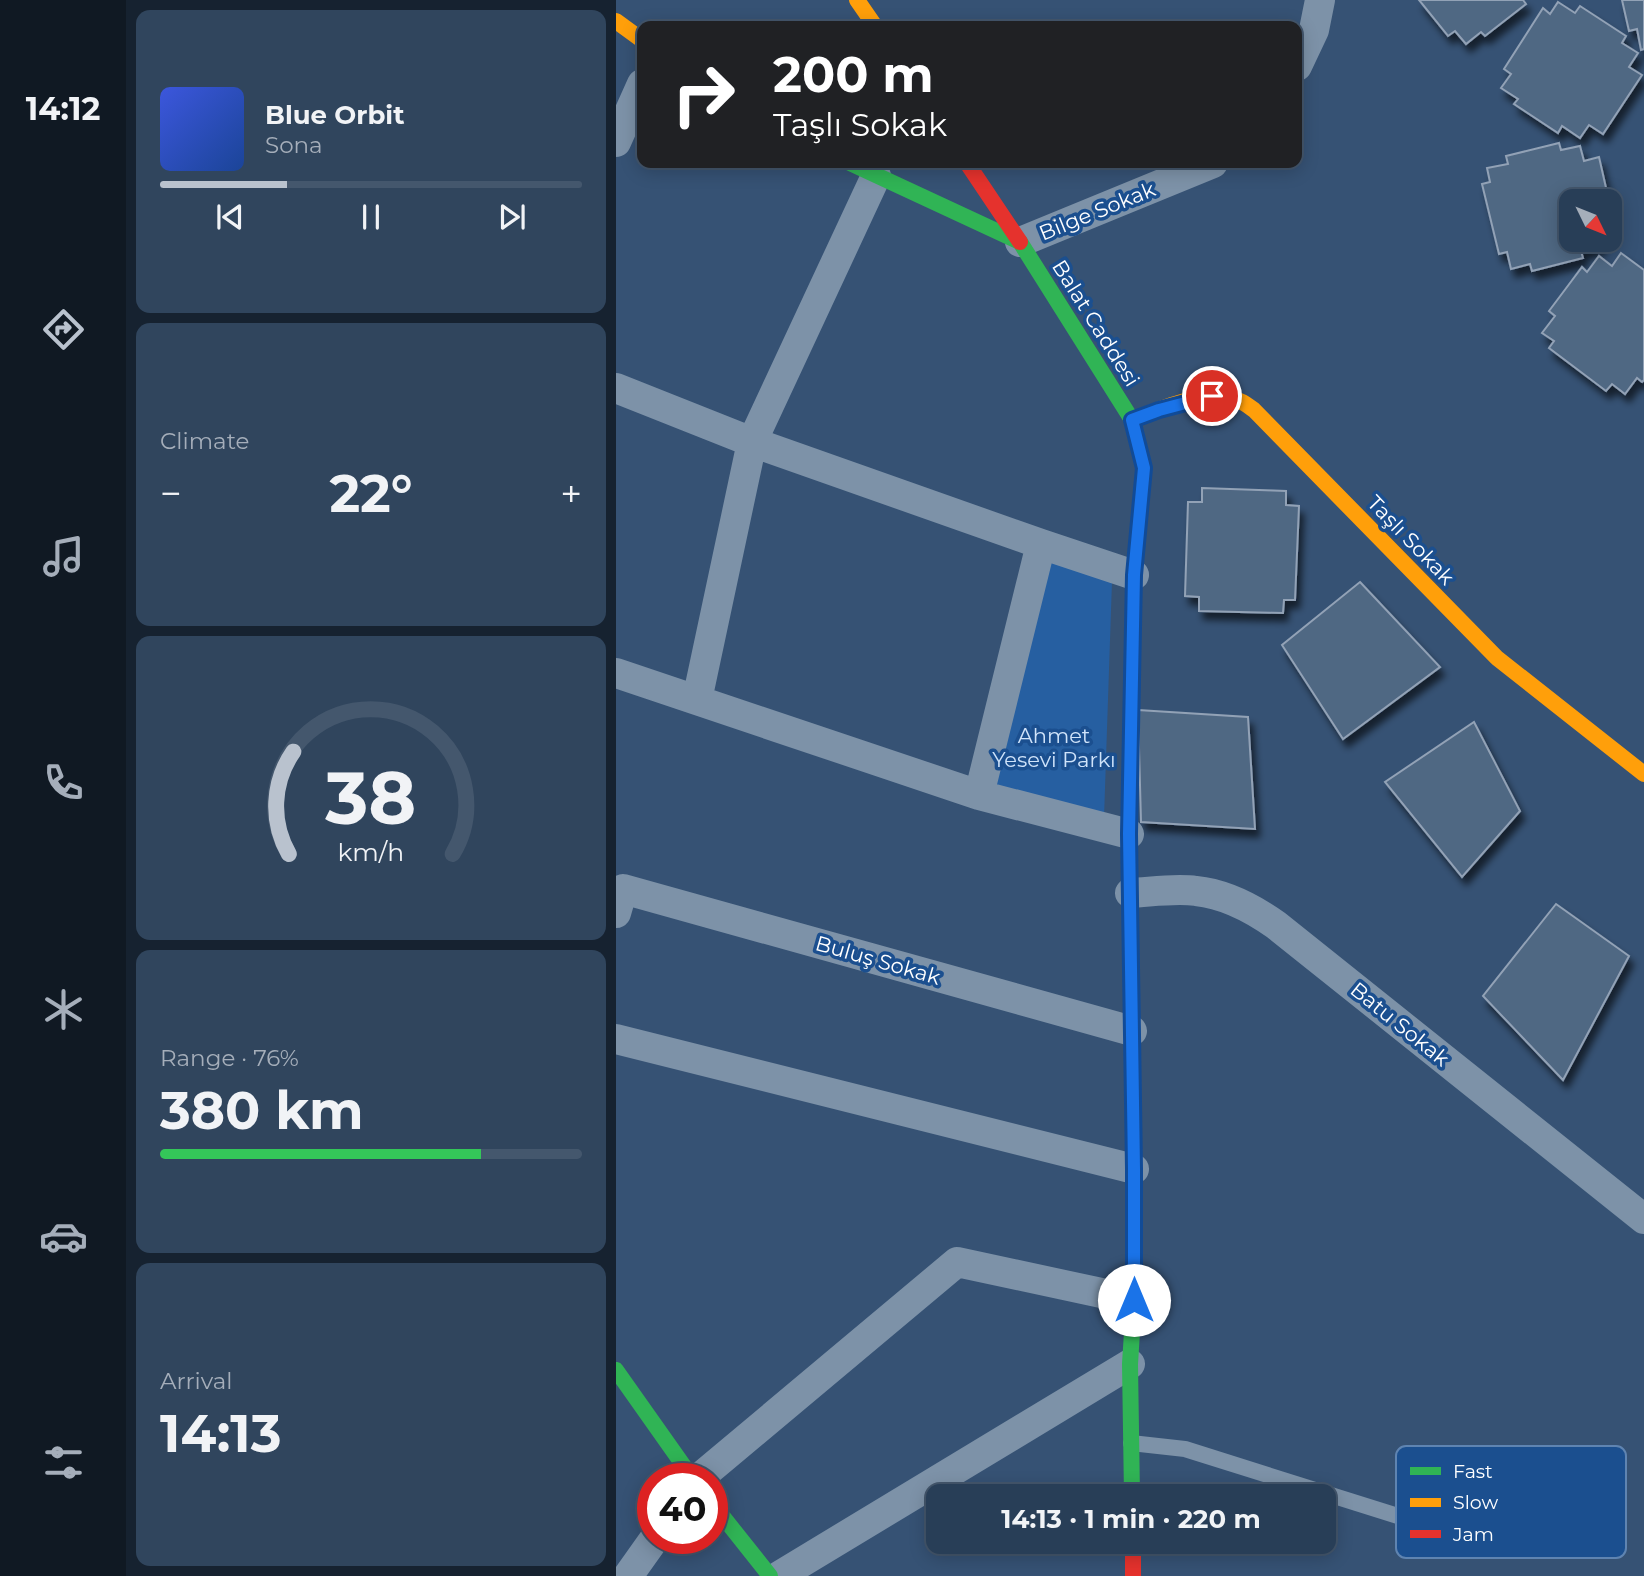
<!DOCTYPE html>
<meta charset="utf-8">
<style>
body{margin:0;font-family:Montserrat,sans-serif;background:#30455d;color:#f1f3f6;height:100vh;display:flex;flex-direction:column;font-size:26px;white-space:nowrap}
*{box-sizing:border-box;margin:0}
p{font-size:23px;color:#a5aeba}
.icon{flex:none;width:38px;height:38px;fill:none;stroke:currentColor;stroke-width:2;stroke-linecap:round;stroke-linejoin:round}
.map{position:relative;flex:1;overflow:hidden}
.sheet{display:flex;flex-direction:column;gap:10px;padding:10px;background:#162230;width:490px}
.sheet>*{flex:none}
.guide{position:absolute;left:21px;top:21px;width:665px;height:147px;border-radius:14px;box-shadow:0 4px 18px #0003,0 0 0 2px #44576d;background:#202124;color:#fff;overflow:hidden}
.needle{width:46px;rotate:133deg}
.controls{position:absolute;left:943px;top:189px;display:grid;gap:14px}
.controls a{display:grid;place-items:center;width:63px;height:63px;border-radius:14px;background:#283e57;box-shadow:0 4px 18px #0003,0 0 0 2px #44576d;font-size:35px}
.speed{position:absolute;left:21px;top:1463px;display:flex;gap:14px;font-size:35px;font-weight:700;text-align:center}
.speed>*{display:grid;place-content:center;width:91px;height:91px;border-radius:50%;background:#283e57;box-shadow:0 4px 18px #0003,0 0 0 2px #44576d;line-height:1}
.speed .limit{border:10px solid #d22;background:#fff;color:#111}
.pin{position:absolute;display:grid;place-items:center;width:60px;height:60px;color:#fff;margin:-30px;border:4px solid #fff;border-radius:50%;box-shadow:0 2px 7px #0007}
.me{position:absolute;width:77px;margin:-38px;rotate:0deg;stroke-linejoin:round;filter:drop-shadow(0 0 5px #0008)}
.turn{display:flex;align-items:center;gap:24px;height:147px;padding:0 21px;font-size:32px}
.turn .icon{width:91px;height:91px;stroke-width:2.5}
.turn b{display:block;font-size:49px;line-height:60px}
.big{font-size:52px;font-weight:700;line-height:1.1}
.sheet .widget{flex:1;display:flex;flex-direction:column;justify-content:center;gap:10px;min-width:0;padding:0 24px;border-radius:14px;background:#30455d}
.sheet .dial{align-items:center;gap:0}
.dial svg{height:182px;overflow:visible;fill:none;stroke:#44576d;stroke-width:7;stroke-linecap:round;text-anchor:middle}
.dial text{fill:#f1f3f6;stroke:none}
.song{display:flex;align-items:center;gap:21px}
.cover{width:84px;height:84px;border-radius:10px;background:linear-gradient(135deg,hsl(230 70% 55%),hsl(220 70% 35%))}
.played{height:7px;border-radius:4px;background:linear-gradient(90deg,#b9c2ce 30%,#44576d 30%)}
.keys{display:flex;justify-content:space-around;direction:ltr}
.heat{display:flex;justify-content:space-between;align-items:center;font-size:38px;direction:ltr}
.charge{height:10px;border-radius:5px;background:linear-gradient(90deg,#34c759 76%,#44576d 0)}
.trip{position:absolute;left:310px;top:1484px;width:410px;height:70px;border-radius:14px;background:#283e57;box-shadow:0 4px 18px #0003,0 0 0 2px #44576d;font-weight:700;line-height:70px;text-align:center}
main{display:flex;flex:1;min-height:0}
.tab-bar{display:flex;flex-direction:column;width:126px;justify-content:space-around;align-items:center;background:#101923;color:#a5aeba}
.tab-bar .icon{width:49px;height:49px}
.tab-bar .selected{color:#b9c2ce}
.tab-bar b{font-size:32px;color:#f1f3f6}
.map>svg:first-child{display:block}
.green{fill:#265fa1}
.building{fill:#506783;stroke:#92a2b6;stroke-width:2;filter:url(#shadow)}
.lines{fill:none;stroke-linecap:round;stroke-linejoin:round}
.lane{stroke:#7d92a8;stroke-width:16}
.street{stroke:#7d92a8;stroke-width:30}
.fast{stroke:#30b455;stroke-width:16}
.slow{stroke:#ff9f0a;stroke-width:16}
.jam{stroke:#e5322d;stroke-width:16}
.route-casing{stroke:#114b97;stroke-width:18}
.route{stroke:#1a73e8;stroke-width:12}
.labels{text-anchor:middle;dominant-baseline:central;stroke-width:7;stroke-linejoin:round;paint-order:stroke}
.street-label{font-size:21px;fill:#fff;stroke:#1b4f8f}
.park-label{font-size:21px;fill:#cfe3fa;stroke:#1b4f8f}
.key{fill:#1b4f8f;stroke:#5f84b1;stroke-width:2}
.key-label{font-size:19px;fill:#fff}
</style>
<main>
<nav class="tab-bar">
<b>14:12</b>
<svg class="icon selected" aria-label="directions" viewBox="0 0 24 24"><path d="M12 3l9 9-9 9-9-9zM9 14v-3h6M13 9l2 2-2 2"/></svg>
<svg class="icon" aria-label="music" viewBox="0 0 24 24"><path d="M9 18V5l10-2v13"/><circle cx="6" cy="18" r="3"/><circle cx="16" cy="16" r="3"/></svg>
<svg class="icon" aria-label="phone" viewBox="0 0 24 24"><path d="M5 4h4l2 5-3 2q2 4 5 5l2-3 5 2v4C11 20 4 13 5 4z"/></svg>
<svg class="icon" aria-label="climate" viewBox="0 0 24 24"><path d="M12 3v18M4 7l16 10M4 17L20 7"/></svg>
<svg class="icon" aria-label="car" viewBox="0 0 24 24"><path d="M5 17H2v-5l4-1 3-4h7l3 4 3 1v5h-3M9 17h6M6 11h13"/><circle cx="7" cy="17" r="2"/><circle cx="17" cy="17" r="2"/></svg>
<svg class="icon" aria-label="filters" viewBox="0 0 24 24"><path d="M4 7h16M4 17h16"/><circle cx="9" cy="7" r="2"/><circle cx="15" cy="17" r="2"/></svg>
</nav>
<section class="sheet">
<div class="widget">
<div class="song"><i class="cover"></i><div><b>Blue Orbit</b><p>Sona</p></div></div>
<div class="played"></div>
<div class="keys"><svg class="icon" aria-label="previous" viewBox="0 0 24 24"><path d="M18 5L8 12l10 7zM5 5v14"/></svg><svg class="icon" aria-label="pause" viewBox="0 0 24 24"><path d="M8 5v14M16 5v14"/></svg><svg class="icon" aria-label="next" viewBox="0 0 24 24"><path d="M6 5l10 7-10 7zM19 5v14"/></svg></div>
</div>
<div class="widget"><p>Climate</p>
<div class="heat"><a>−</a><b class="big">22°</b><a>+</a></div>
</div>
<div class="widget dial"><svg viewBox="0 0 100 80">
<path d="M14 69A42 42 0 1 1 86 69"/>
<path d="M14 69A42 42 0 0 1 16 24" stroke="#b9c2ce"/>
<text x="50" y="56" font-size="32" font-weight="700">38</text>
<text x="50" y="72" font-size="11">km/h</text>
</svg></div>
<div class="widget"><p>Range · 76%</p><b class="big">380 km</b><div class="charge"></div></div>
<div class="widget"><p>Arrival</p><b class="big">14:13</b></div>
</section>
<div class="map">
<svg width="1028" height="1576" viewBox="0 0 1028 1576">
<defs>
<filter id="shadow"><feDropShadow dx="4.5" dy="8" stdDeviation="3.5" flood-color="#0009"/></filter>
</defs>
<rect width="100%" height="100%" fill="#365274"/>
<path class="green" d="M429,556l67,25 -8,237 -115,-28z"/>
<path class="building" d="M803,0h104l3,4 -41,32 -4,-4 -15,12 -11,-13 -7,5z
M1006,0h22v49l-3,1 -4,-21 -8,2z
M942,2l17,11 5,-7 46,30 -4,7 16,10 -9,14 13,8 -39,59 -14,-9 -9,13 -18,-12 -4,7 -44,-29 4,-5 -17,-11 10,-14 -7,-5 39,-61 7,6z
M943,143l2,7 19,-4 4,15 15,-4 10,44h-37v39h28l1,6 -20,5 2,7 -51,13 -2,-7 -19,5 -4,-17 -8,2 -17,-70 8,-2 -3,-14 21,-4 -2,-8z
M1005,253l23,17v110l-2,2 -5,-4 -12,16 -13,-10 -6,7 -57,-43 5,-7 -12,-8 13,-17 -6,-5 33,-44 5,5 12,-16 13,10z
M586,488l84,3v14l13,1 -4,94h-11l-1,13 -84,-2v-14l-14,-1 3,-94h14z
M744,582l80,85 -97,72 -61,-94z
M522,710l110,7 7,112 -114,-7z
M858,722l46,89 -58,66 -77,-95z
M940,904l73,52 -66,124 -80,-84z"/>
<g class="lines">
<path class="lane" d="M515,1443l54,6 254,80"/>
<path class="street" d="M681,66l17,-36 6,-30
M0,142l26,-58
M404,242l193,-79
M0,388l136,54 289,102 93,31
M0,673l363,122 150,39
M81,700l55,-258 124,-266
M363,795l62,-251
M514,893c21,-1 45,-5 66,-2 30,3 56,17 80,34l368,294
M0,913l7,-24 509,142
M0,1039l518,130
M82,1479l259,-217 177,38
M12,1576l27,-38
M163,1576l351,-212"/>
<path class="fast" d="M234,163l170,79 112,178 12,48 -10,107 -1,44
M0,1370l77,109
M516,1496l-2,-132 4,-64v-116
M96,1503l58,73"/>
<path class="slow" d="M241,0l18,26
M0,21l26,19
M516,420c26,-10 70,-29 97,-23 10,2 17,7 25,13l243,248 147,116
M517,619l-4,215 5,350"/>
<path class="jam" d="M351,163l53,79
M517,1542v34"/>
</g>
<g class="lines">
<g class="route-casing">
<path id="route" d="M518,1300v-131l-5,-335 5,-259 10,-107 -12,-48 27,-10 53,-14"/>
</g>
<use href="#route" class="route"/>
</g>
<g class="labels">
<g class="street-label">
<text transform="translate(481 211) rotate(-22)">Bilge Sokak</text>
<text transform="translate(480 323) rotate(58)">Balat Caddesi</text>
<text transform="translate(795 540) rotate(46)">Taşlı Sokak</text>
<text transform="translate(262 960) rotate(16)">Buluş Sokak</text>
<text transform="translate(784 1024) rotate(39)">Batu Sokak</text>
</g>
<g class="park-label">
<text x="438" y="735">Ahmet<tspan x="438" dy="24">Yesevi Parkı</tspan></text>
</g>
</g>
<rect x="780" y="1446" width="230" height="112" rx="10" class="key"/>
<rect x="794" y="1467" width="31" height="8" fill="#30b455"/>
<rect x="794" y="1498" width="31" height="9" fill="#ff9f0a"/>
<rect x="794" y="1530" width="31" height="8" fill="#e5322d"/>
<g class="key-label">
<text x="837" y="1478">Fast</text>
<text x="837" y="1509">Slow</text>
<text x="837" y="1541">Jam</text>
</g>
</svg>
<div class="controls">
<a><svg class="needle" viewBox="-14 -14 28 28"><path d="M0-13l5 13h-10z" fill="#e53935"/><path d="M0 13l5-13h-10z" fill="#a5aeba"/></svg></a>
</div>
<div class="speed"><div class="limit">40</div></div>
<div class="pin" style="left:596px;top:396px;background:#d93025"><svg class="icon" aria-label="arrive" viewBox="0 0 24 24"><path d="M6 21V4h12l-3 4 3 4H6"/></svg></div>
<svg class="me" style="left:518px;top:1300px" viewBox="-20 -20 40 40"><circle r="19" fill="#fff"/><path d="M0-13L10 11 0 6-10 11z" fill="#1a73e8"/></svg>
<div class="trip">14:13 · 1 min · 220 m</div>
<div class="guide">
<div class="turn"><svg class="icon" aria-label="right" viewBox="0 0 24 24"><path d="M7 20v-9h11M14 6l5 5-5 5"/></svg><div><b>200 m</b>Taşlı Sokak</div></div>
</div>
</div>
</main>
